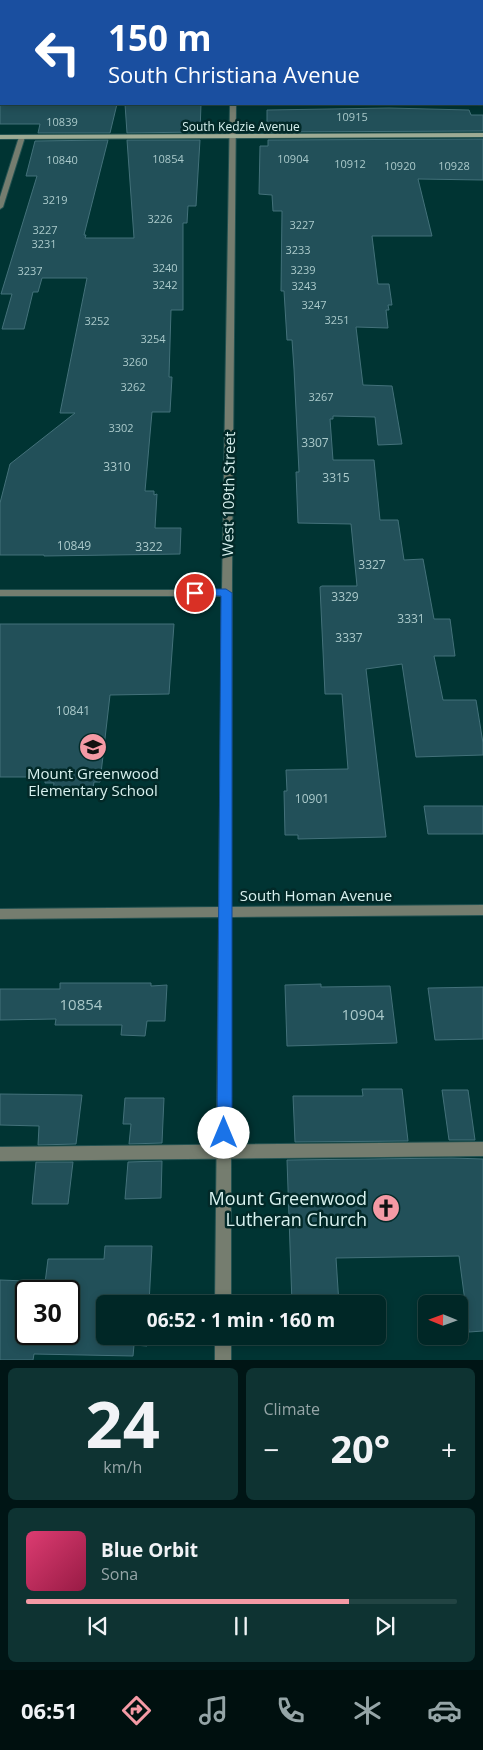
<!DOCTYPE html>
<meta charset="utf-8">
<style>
body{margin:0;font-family:"Open Sans",sans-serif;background:#0e3332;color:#f1f3f6;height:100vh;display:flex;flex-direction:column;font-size:19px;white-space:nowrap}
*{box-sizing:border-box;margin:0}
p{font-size:16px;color:#95a5a7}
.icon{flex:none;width:28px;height:28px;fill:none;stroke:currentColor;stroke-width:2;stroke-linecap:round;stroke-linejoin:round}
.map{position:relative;height:1360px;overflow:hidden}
.sheet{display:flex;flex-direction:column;gap:8px;padding:8px;background:#001515;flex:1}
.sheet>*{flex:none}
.hud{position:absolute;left:0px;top:0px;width:484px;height:105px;box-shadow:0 2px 8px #0003,0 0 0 1px #224443;background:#1a4fa0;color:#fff;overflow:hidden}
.needle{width:32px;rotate:271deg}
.tools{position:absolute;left:418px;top:1295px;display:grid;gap:10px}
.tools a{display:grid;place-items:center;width:50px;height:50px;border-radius:8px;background:#002726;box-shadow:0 2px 8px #0003,0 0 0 1px #224443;font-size:25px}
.speed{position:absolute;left:15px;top:1280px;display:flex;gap:10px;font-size:25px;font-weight:700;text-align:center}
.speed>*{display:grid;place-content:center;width:65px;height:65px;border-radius:50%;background:#002726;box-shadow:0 2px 8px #0003,0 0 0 1px #224443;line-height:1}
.speed .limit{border:2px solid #111;border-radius:8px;background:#fff;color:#111}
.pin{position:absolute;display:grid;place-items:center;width:42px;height:42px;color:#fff;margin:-21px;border:2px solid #fff;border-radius:50%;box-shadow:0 1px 5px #0007}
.me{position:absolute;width:55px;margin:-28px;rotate:0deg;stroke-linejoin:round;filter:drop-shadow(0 0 4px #0008)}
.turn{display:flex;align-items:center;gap:18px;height:105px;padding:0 25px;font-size:22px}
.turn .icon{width:65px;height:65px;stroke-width:2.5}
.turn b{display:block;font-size:35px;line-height:42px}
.big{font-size:38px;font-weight:700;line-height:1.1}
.sheet .widget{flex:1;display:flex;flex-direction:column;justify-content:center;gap:8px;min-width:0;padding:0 18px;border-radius:8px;background:#0e3332}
.sheet .dial{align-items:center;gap:0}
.dial b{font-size:65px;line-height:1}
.song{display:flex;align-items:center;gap:15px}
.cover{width:60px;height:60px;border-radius:8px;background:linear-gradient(135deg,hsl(340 70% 55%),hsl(340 70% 35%))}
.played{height:5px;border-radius:2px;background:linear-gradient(90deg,#f49aa5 75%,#224443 75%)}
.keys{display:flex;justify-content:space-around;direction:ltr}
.heat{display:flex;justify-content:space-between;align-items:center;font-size:28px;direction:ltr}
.sheet .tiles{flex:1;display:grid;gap:8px;grid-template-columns:1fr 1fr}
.widget:last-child{grid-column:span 2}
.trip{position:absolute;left:96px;top:1295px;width:290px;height:50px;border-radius:8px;background:#002726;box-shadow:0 2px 8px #0003,0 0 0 1px #224443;font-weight:700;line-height:50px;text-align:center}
.menu{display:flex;height:80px;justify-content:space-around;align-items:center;background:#00100f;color:#95a5a7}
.menu .icon{width:35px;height:35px}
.menu .current{color:#f49aa5}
.menu b{font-size:22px;color:#f1f3f6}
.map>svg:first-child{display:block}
.building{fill:#225059;stroke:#43717a}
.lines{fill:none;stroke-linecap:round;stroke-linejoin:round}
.lane-casing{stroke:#235251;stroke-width:2}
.street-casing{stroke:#235251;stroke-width:2}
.secondary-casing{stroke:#235251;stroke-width:2}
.lane{fill:#757d6f;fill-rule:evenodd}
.street{fill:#757d6f;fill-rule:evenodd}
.secondary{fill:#9eab94;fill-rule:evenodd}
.route{fill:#1a73e8;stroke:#114b97}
.labels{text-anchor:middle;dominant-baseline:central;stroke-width:5;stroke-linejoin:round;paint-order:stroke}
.far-number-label{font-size:11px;fill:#aac9ca}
.far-street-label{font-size:12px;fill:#d8f1ef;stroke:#022928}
.number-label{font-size:12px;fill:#aac9ca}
.street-label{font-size:15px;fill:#d8f1ef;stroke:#022928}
.poi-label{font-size:15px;fill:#d8f1ef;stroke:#022928}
.near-number-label{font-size:15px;fill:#aac9ca}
.near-poi-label{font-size:18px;fill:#d8f1ef;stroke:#022928;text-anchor:end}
</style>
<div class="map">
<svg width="483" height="1360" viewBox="0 0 483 1360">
<rect width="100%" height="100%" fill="#003433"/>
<path class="building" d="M0,104h117l-7,29h-72l2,-9h-40z
M125,104h76l-1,28 -73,1z
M389,108l80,2 2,5h12v16l-216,1v-22z
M483,139v41l-65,-1 14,57h-60l6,48h11l3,21h-4l1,5h-3l2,18 -32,-1 7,58 29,1 10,58 -24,1 -3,-28 -42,-1v3h-3l3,41h41l6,60h18l6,40 19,-1 11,60h16l5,37h-21l9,44h33l7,43v12l-67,2 -14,-93 -36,5 20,168 -88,2v-4h-13l-1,-44h3l-1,-21 62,-1 -6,-75h-17l-5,-107 2,-1h35l-6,-62 -53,-1 -2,-51h3l-5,-103 -2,-29h-5l-3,-49h-3l1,-80h-9l-1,-16 -13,-1 1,-48h8v-6z
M108,140l-24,95h2l-1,3h49l-7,-98h73l-4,66h-8l-1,17h-4v87h-12l-2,67h3l-2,35h-18l-7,79h9v4l3,-1 -2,34h26l-1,26 -136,2v-1h-44v-52l10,-39 65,-51h-15l27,-135h-45l-4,14h-5l-9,37h-22l10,-35h-11l36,-118h-11l9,-35z
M0,624h174l-5,70 -59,1 -10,87h-6l-2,14h-40l2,-13h-9v-6h-45z
M424,806h59v28h-55z
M60,983h91v3l16,-1 -2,36h-18l-2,15 -24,-1 1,-10h-67l1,-6 -56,1v-31h60z
M321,984v3l69,-1 7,57 -110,3 -2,-61z
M483,987v52l-48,1 -7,-52z
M362,1089h40l6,52 -113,1 -2,-46h70z
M442,1090h26l7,50h-26z
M0,1094l82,1 -6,49 -38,1 1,-19 -39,-1z
M125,1098h39l-2,45 -33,1 2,-20h-8z
M452,1158l31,1v172l-14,1 -10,-76 -123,2 3,46h-47l-5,-144z
M162,1161l-1,37 -36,1 3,-37z
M36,1162h37l-5,42h-36z
M105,1246h47l-3,58h-44v32h43l-1,10 -13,-1 -1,11 -99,-2 -1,6h-33v-80l26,1v53h43v-43h-25l4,-32h56z"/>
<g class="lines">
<g class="lane-casing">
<path id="lane" d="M482,26h1v2h-1z
M0,30h1v2h-1z
M482,94h1v4h-1z
M0,96l1,1v2l-1,1z
M483,1142v14l-483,5v-14z"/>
</g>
<g class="street-casing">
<path id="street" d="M0,2h1v2h-1z
M482,58h1v2h-1z
M0,61h1v2h-1z
M230,104h6l-4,467 -1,336 252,-2v10l-252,2v387h-16l4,-387 -219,2v-10l219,-2 3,-311h-222v-6h222z
M22,135l3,2 -22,70 -3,2v-12l19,-60z
M215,1336h16v24h-16z"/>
</g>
<g class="secondary-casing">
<path id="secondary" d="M483,133v4l-483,2v-4z"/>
</g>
<use href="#lane" class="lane"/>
<use href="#street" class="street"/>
<use href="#secondary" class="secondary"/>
</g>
<path class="route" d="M195,589h31l6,4v540l-2,5 -6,2 -5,-2 -2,-5 4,-537 -30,-1 -2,-2z"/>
<defs>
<g id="school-disc" transform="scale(1.4375)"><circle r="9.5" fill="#f49aa5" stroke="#022928"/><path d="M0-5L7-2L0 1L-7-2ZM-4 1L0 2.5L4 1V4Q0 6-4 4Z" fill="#111"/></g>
<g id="church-disc" transform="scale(1.4375)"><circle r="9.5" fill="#f49aa5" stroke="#022928"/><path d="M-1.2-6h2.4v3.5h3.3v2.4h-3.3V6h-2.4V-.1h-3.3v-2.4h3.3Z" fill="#111"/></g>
</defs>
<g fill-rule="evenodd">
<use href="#school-disc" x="93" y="747"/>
<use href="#church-disc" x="386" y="1208"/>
</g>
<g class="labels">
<g class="far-number-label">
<text x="352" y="116">10915</text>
<text x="62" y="121">10839</text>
<text x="168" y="158">10854</text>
<text x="293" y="158">10904</text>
<text x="62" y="159">10840</text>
<text x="350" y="163">10912</text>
<text x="400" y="165">10920</text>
<text x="454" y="165">10928</text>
<text x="55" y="199">3219</text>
<text x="160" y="218">3226</text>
<text x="302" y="224">3227</text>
<text x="45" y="229">3227</text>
<text x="44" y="243">3231</text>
<text x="298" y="249">3233</text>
<text x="165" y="267">3240</text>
<text x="303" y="269">3239</text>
<text x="30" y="270">3237</text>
<text x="165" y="284">3242</text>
<text x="304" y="285">3243</text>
<text x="314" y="304">3247</text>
<text x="337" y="319">3251</text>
<text x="97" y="320">3252</text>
<text x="153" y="338">3254</text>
<text x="135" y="361">3260</text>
<text x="133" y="386">3262</text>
<text x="321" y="396">3267</text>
<text x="121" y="427">3302</text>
</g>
<g class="far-street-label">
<text x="241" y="126">South Kedzie Avenue</text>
</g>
<g class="number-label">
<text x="315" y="442">3307</text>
<text x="117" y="466">3310</text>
<text x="336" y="477">3315</text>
<text x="74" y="545">10849</text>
<text x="149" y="546">3322</text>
<text x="372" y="564">3327</text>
<text x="345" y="596">3329</text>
<text x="411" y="618">3331</text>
<text x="349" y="637">3337</text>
<text x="73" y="710">10841</text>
<text x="312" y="798">10901</text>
</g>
<g class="street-label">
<text transform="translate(228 494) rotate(-89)">West 109th Street</text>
<text x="316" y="895">South Homan Avenue</text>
</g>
<g class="poi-label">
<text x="93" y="773">Mount Greenwood<tspan x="93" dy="17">Elementary School</tspan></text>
</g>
<g class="near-number-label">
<text x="81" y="1004">10854</text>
<text x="363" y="1014">10904</text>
</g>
<g class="near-poi-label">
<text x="367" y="1198">Mount Greenwood<tspan x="367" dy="21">Lutheran Church</tspan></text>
</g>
</g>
</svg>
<div class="tools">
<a><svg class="needle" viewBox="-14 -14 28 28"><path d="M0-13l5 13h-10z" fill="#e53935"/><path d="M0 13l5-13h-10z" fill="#95a5a7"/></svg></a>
</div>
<div class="speed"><div class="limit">30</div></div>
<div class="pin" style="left:195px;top:593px;background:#d93025"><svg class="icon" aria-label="arrive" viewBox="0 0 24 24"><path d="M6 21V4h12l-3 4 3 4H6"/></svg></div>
<svg class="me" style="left:224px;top:1133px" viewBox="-20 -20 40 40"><circle r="19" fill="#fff"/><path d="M0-13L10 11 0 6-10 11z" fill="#1a73e8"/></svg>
<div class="trip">06:52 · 1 min · 160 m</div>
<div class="hud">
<div class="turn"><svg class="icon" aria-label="left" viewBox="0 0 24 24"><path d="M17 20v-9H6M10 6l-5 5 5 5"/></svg><div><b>150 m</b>South Christiana Avenue</div></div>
</div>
</div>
<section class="sheet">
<div class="tiles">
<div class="widget dial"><b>24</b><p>km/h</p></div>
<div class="widget"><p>Climate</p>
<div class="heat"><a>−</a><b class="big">20°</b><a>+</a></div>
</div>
<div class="widget">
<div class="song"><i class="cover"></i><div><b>Blue Orbit</b><p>Sona</p></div></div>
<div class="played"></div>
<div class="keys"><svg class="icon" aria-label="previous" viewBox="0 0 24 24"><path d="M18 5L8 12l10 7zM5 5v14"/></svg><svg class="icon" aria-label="pause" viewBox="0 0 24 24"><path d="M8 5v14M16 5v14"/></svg><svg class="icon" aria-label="next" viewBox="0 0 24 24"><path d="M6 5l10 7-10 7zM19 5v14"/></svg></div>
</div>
</div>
</section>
<nav class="menu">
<b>06:51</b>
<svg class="icon current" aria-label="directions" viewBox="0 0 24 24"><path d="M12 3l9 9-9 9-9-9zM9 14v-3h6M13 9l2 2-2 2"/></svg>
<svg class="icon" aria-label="music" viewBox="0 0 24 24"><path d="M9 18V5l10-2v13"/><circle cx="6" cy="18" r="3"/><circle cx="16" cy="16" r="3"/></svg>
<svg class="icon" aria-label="phone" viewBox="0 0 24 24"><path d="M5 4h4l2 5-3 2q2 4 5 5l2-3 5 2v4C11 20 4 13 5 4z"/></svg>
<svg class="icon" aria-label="climate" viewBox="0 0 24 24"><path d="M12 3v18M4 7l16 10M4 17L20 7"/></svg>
<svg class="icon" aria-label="car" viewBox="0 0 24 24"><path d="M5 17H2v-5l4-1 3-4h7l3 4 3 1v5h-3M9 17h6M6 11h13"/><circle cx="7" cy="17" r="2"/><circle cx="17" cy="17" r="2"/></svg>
</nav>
